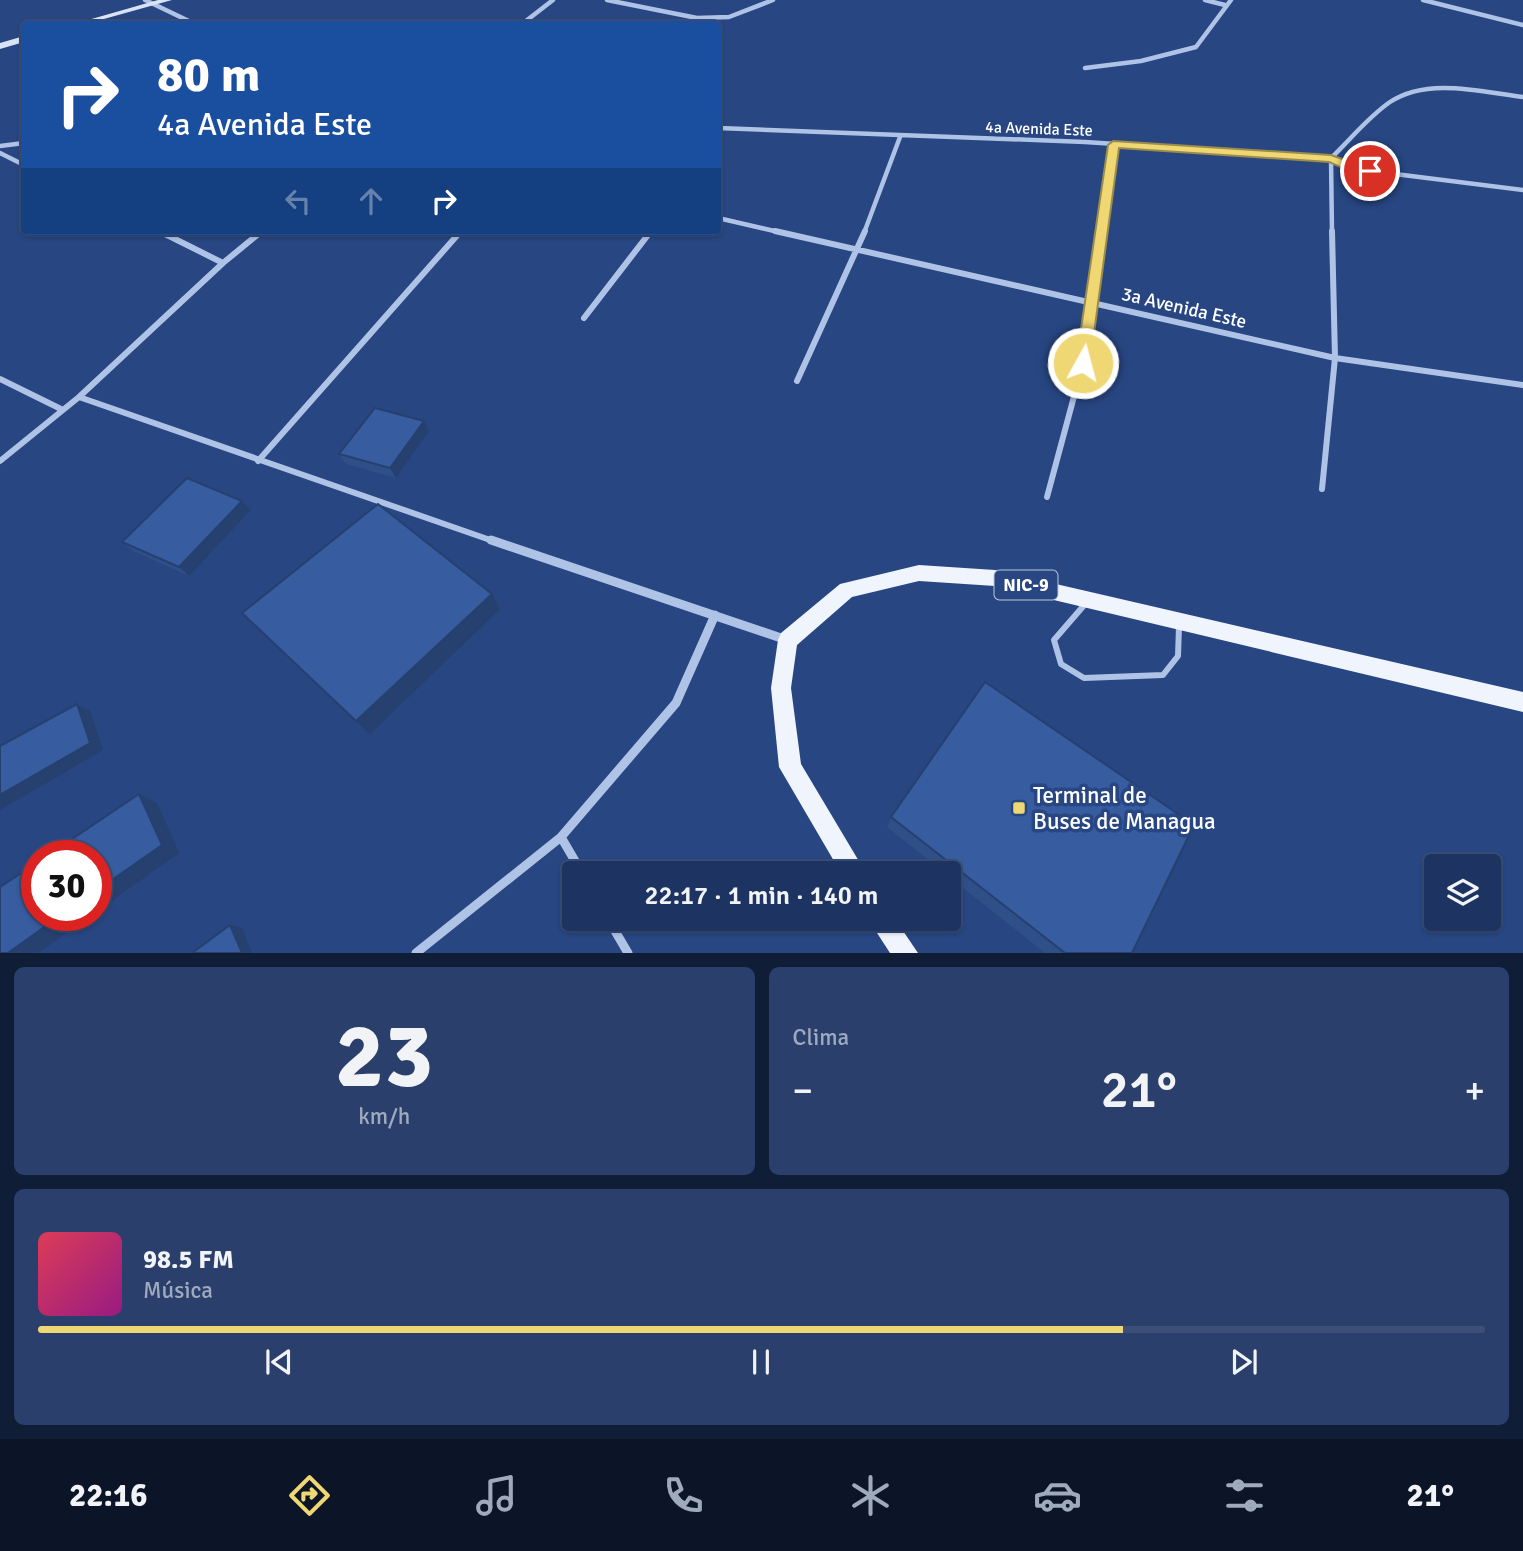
<!DOCTYPE html>
<html lang="es">
<meta charset="utf-8">
<style>
body{margin:0;font-family:Signika,sans-serif;background:#2a3f6b;color:#f1f3f6;height:100vh;display:flex;flex-direction:column;font-size:26px;white-space:nowrap}
*{box-sizing:border-box;margin:0}
p{font-size:23px;color:#a0aabe}
.icon{flex:none;width:38px;height:38px;fill:none;stroke:currentColor;stroke-width:2;stroke-linecap:round;stroke-linejoin:round}
.map{position:relative;height:953px;overflow:hidden}
.details{display:flex;flex-direction:column;gap:14px;padding:14px;background:#101d36;flex:1}
.details>*{flex:none}
.banner{position:absolute;left:21px;top:21px;width:700px;height:214px;border-radius:7px;box-shadow:0 2px 5px #0004,0 0 0 2px #3b4f77;background:#1a4fa0;color:#fff;overflow:hidden}
.tools{position:absolute;left:1424px;top:854px;display:grid;gap:14px}
.tools a{display:grid;place-items:center;width:77px;height:77px;border-radius:7px;background:#1d3462;box-shadow:0 2px 5px #0004,0 0 0 2px #3b4f77;font-size:35px}
.speed{position:absolute;left:21px;top:840px;display:flex;gap:14px;font-size:35px;font-weight:700;text-align:center}
.speed>*{display:grid;place-content:center;width:91px;height:91px;border-radius:50%;background:#1d3462;box-shadow:0 2px 5px #0004,0 0 0 2px #3b4f77;line-height:1}
.speed .limit{border:10px solid #d22;background:#fff;color:#111}
.pin{position:absolute;display:grid;place-items:center;width:60px;height:60px;color:#fff;margin:-30px;border:4px solid #fff;border-radius:50%;box-shadow:0 2px 7px #0007}
.me{position:absolute;width:77px;margin:-38px;rotate:7deg;stroke-linejoin:round;filter:drop-shadow(0 0 5px #0008)}
.turn{display:flex;align-items:center;gap:24px;height:147px;padding:0 21px;font-size:32px}
.turn .icon{width:91px;height:91px;stroke-width:2.5}
.turn b{display:block;font-size:49px;line-height:60px}
.lanes{display:flex;align-items:center;height:66px;padding:0 21px;background:#0003;justify-content:center;gap:35px;direction:ltr}
.lanes .off{opacity:.35}
.big{font-size:52px;font-weight:600;line-height:1.1}
.details .card{flex:1;display:flex;flex-direction:column;justify-content:center;gap:10px;min-width:0;padding:0 24px;border-radius:10px;background:#2a3f6b}
.details .dial{align-items:center;gap:0}
.dial b{font-size:91px;line-height:1}
.song{display:flex;align-items:center;gap:21px}
.cover{width:84px;height:84px;border-radius:10px;background:linear-gradient(135deg,hsl(350 70% 55%),hsl(310 70% 35%))}
.played{height:7px;border-radius:4px;background:linear-gradient(90deg,#efd774 75%,#3b4f77 75%)}
.keys{display:flex;justify-content:space-around;direction:ltr}
.heat{display:flex;justify-content:space-between;align-items:center;font-size:38px;direction:ltr}
.details .tiles{flex:1;display:grid;gap:14px;grid-template-columns:1fr 1fr}
.card:last-child{grid-column:span 2}
.trip{position:absolute;left:562px;top:861px;width:399px;height:70px;border-radius:7px;background:#1d3462;box-shadow:0 2px 5px #0004,0 0 0 2px #3b4f77;font-weight:600;line-height:70px;text-align:center}
.menu{display:flex;height:112px;justify-content:space-around;align-items:center;background:#0c1527;color:#a0aabe}
.menu .icon{width:49px;height:49px}
.menu .current{color:#efd774}
.menu b{font-size:32px;color:#f1f3f6}
.map>svg:first-child{display:block}
.lines{fill:none;stroke-linecap:round;stroke-linejoin:round}
.lane{stroke:#afc3e7;stroke-width:6}
.street-far2{stroke:#afc3e7;stroke-width:4.5}
.street-far1{stroke:#afc3e7;stroke-width:6}
.street{stroke:#afc3e7;stroke-width:9}
.secondary{fill:#d9e3f6;fill-rule:evenodd}
.primary{fill:#f0f4fd;fill-rule:evenodd}
.wall{fill:#2f4f89}
.shaded-wall{fill:#26406f}
.building{fill:#375c9f;stroke:#26406f;stroke-width:2}
.route{fill:#efd774;stroke:#9b8c4b;stroke-width:2}
.poi-dot{fill:#efd774;stroke:#274682;stroke-width:2.5}
.labels{text-anchor:middle;dominant-baseline:central;stroke-width:7;stroke-linejoin:round;paint-order:stroke}
.far-street-label{font-size:16px;fill:#fff;stroke:#274682}
.shield{fill:#274682;stroke:#bec8da;stroke-width:2}
.shield-label{font-size:18px;font-weight:bold;fill:#fff}
.street-label{font-size:19px;fill:#fff;stroke:#274682}
.near-poi-label{font-size:23px;fill:#fff;stroke:#274682;text-anchor:start}
</style>
<div class="map">
<svg width="1523" height="953" viewBox="0 0 1523 953">
<rect width="100%" height="100%" fill="#274682"/>
<g class="lines">
<path class="lane" d="M1086,603l-32,37 7,24 23,14 79,-3 15,-19 1,-30"/>
<path class="street-far2" d="M145,0l50,24
M607,0l90,18 32,-1 44,-17
M1205,0l20,5
M1423,0l100,25
M522,24l31,-24
M1085,68l56,-7 55,-14 35,-47
M718,128l367,14 246,16 24,11 168,21
M0,146l24,-3
M0,153l24,12
M718,218l65,15
M159,231l3,2
M864,233l36,-96
M1101,233l12,-88
M1332,233l-1,-75c19,-18 37,-41 59,-56 38,-25 92,-10 133,-5"/>
<path class="street-far1" d="M159,231l64,32
M775,231l560,127 188,27
M584,318l67,-87
M0,379l63,31
M797,381l68,-150
M79,397l417,145
M0,461l79,-64 144,-134 39,-32
M258,461l203,-230
M1322,489l13,-131 -3,-127
M1047,497l36,-134 18,-132"/>
<path class="street" d="M491,540l296,100
M561,837l21,36
M608,919l20,34
M416,953l145,-116 115,-134 39,-88"/>
<path class="secondary" d="M158,0h14l-86,24h-12z
M24,36v6l-24,7v-6z"/>
<path class="primary" d="M919,565l76,5 528,122v20l-528,-126 -76,-5 -67,16 -55,48 -6,43 10,76 65,109h-25l-62,-106 -8,-79 7,-48 3,-7 59,-49z
M868,919h27l23,34h-28z"/>
</g>
<path class="wall" d="M429,431l-33,47 -50,-14 -7,-10z
M242,501l9,9 -62,66 -56,-25 -11,-9z
M891,817l241,136h-87l-97,-77v-3h-3l-58,-46z"/>
<path class="shaded-wall" d="M424,421l5,10 -33,47 -6,-10z
M242,501l9,9 -62,66 -10,-9z
M492,594l8,15 -130,125 -14,-13z
M77,704l13,7 13,39 -103,60v-15z
M139,794l18,9 22,50 -83,59v-21z
M61,915h30l-53,38h-30z
M230,925l12,3 10,25h-10z"/>
<path class="building" d="M375,408l49,13 -34,47 -51,-14z
M187,478l55,23 -63,66 -57,-25z
M378,504l114,90 -136,127 -114,-108z
M985,682l209,143 -62,128h-67l-174,-136z
M77,704l13,39 -90,52v-49z
M139,794l23,51 -66,46v-35h-49z
M37,863v52h24l-53,38h-8v-66z
M230,925l12,28h-50z"/>
<path class="route" d="M1113,141l218,14 45,16c-13,9 -34,-4 -47,-9l-210,-14 -29,215 -7,5 -7,-5 32,-218z"/>
<rect class="poi-dot" x="1012" y="801" width="14" height="14" rx="3.5"/>
<g class="labels">
<g class="far-street-label">
<text transform="translate(1039 129) rotate(2)">4a Avenida Este</text>
</g>
<rect class="shield" x="994.5" y="570.5" width="63" height="29" rx="5"/>
<g class="shield-label">
<text x="1026" y="585">NIC-9</text>
</g>
<g class="street-label">
<text transform="translate(1184 308) rotate(13)">3a Avenida Este</text>
</g>
<g class="near-poi-label">
<text x="1033" y="795">Terminal de<tspan x="1033" dy="26">Buses de Managua</tspan></text>
</g>
</g>
</svg>
<div class="tools">
<a><svg class="icon" aria-label="layers" viewBox="0 0 24 24"><path d="M12 4l9 5-9 5-9-5zM3 14l9 5 9-5"/></svg></a>
</div>
<div class="speed"><div class="limit">30</div></div>
<div class="pin" style="left:1370px;top:171px;background:#d93025"><svg class="icon" aria-label="arrive" viewBox="0 0 24 24"><path d="M6 21V4h12l-3 4 3 4H6"/></svg></div>
<svg class="me" style="left:1083px;top:363px" viewBox="-20 -20 40 40"><circle r="17" fill="#efd774" stroke="#fff" stroke-width="3"/><path d="M0-11L8 9 0 5-8 9z" fill="#fff"/></svg>
<div class="trip">22:17 · 1 min · 140 m</div>
<div class="banner">
<div class="turn"><svg class="icon" aria-label="right" viewBox="0 0 24 24"><path d="M7 20v-9h11M14 6l5 5-5 5"/></svg><div><b>80 m</b>4a Avenida Este</div></div>
<div class="lanes"><svg class="icon off" aria-label="left" viewBox="0 0 24 24"><path d="M17 20v-9H6M10 6l-5 5 5 5"/></svg><svg class="icon off" aria-label="ahead" viewBox="0 0 24 24"><path d="M12 20V5M6 11l6-6 6 6"/></svg><svg class="icon" aria-label="right" viewBox="0 0 24 24"><path d="M7 20v-9h11M14 6l5 5-5 5"/></svg></div>
</div>
</div>
<section class="details">
<div class="tiles">
<div class="card dial"><b>23</b><p>km/h</p></div>
<div class="card"><p>Clima</p>
<div class="heat"><a>−</a><b class="big">21°</b><a>+</a></div>
</div>
<div class="card">
<div class="song"><i class="cover"></i><div><b>98.5 FM</b><p>Música</p></div></div>
<div class="played"></div>
<div class="keys"><svg class="icon" aria-label="previous" viewBox="0 0 24 24"><path d="M18 5L8 12l10 7zM5 5v14"/></svg><svg class="icon" aria-label="pause" viewBox="0 0 24 24"><path d="M8 5v14M16 5v14"/></svg><svg class="icon" aria-label="next" viewBox="0 0 24 24"><path d="M6 5l10 7-10 7zM19 5v14"/></svg></div>
</div>
</div>
</section>
<nav class="menu">
<b>22:16</b>
<svg class="icon current" aria-label="directions" viewBox="0 0 24 24"><path d="M12 3l9 9-9 9-9-9zM9 14v-3h6M13 9l2 2-2 2"/></svg>
<svg class="icon" aria-label="music" viewBox="0 0 24 24"><path d="M9 18V5l10-2v13"/><circle cx="6" cy="18" r="3"/><circle cx="16" cy="16" r="3"/></svg>
<svg class="icon" aria-label="phone" viewBox="0 0 24 24"><path d="M5 4h4l2 5-3 2q2 4 5 5l2-3 5 2v4C11 20 4 13 5 4z"/></svg>
<svg class="icon" aria-label="climate" viewBox="0 0 24 24"><path d="M12 3v18M4 7l16 10M4 17L20 7"/></svg>
<svg class="icon" aria-label="car" viewBox="0 0 24 24"><path d="M5 17H2v-5l4-1 3-4h7l3 4 3 1v5h-3M9 17h6M6 11h13"/><circle cx="7" cy="17" r="2"/><circle cx="17" cy="17" r="2"/></svg>
<svg class="icon" aria-label="filters" viewBox="0 0 24 24"><path d="M4 7h16M4 17h16"/><circle cx="9" cy="7" r="2"/><circle cx="15" cy="17" r="2"/></svg>
<b>21°</b>
</nav>
